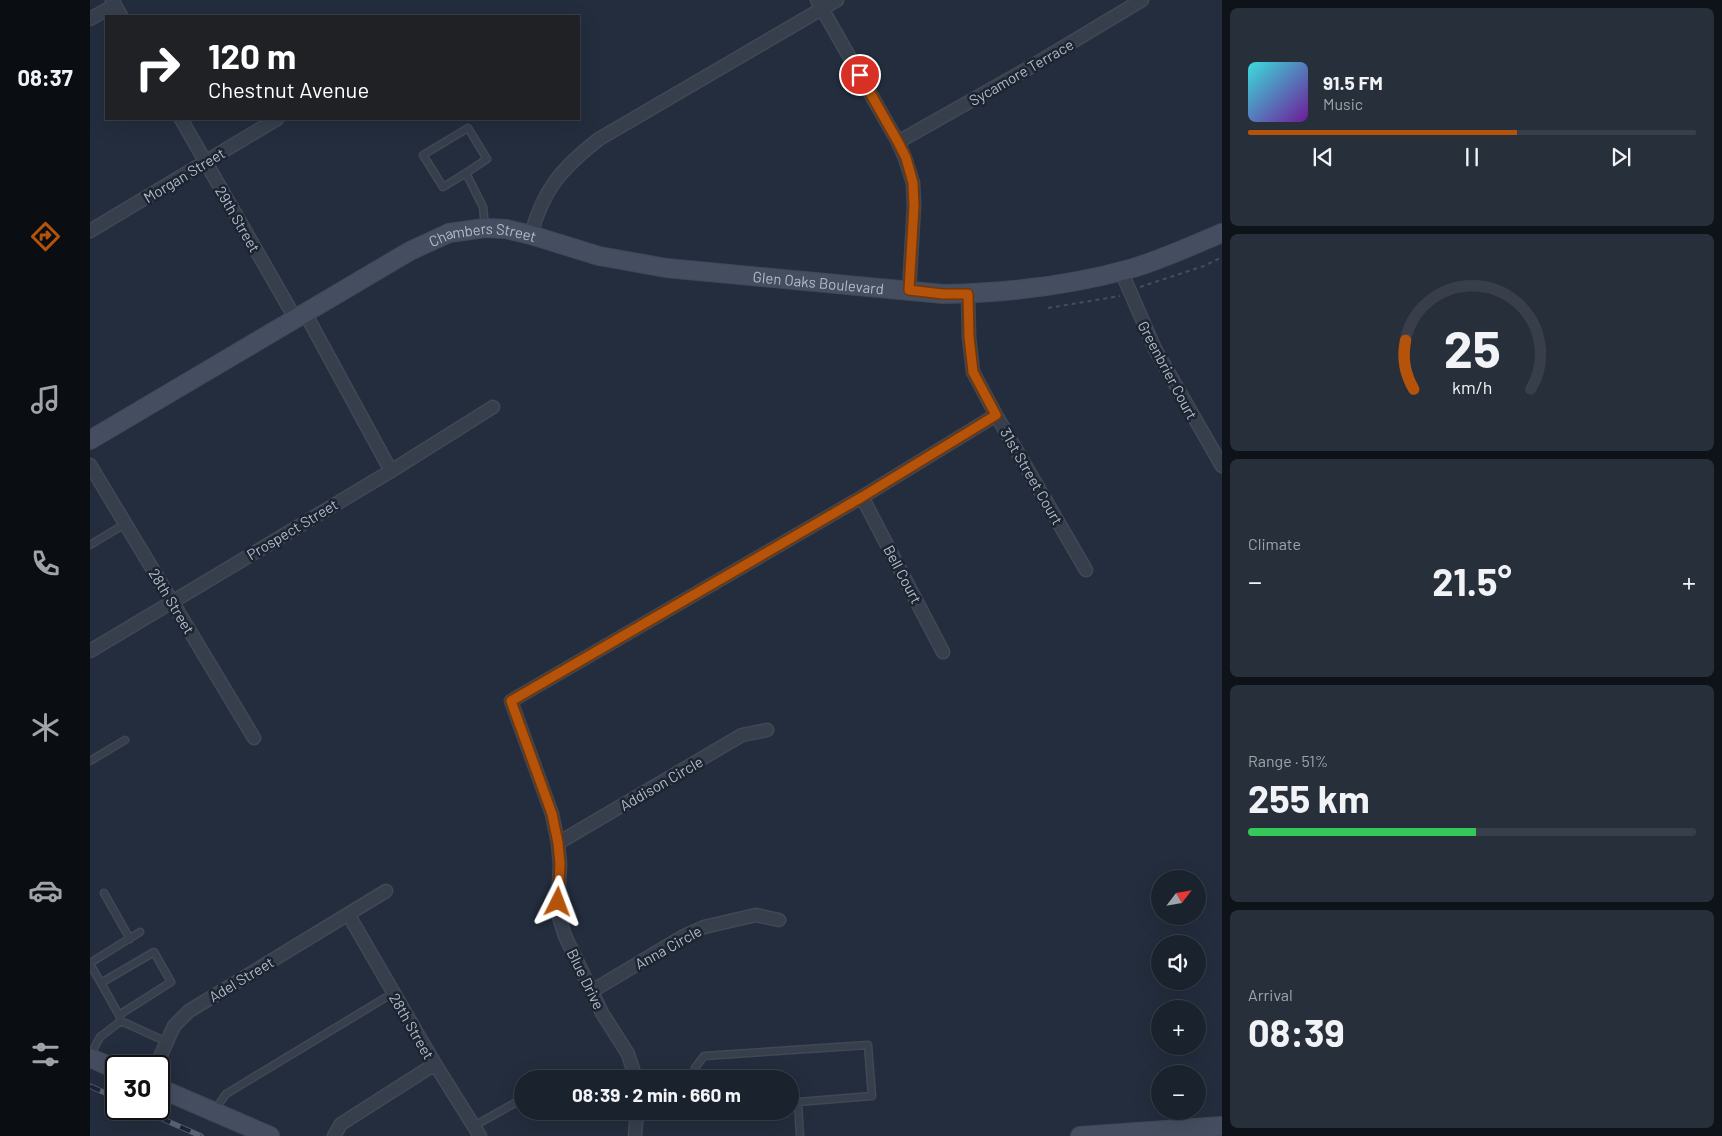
<!DOCTYPE html>
<meta charset="utf-8">
<style>
body{margin:0;font-family:Barlow,sans-serif;background:#272f3a;color:#f1f3f6;height:100vh;display:flex;flex-direction:column;font-size:19px;white-space:nowrap}
*{box-sizing:border-box;margin:0}
p{font-size:16px;color:#9fa4aa}
.icon{flex:none;width:28px;height:28px;fill:none;stroke:currentColor;stroke-width:2;stroke-linecap:round;stroke-linejoin:round}
.map{position:relative;flex:1;overflow:hidden}
.side{display:flex;flex-direction:column;gap:8px;padding:8px;background:#0e1319;width:500px}
.side>*{flex:none}
.top-card{position:absolute;left:15px;top:15px;width:475px;height:105px;border-radius:0px;box-shadow:0 5px 20px #0002,0 0 0 1px #383f4a;background:#202124;color:#fff;overflow:hidden}
.needle{width:32px;rotate:59deg}
.buttons{position:absolute;left:1061px;top:870px;display:grid;gap:10px}
.buttons a{display:grid;place-items:center;width:55px;height:55px;border-radius:50%;background:#1a222e;box-shadow:0 5px 20px #0002,0 0 0 1px #383f4a;font-size:25px}
.speed{position:absolute;left:15px;top:1055px;display:flex;gap:10px;font-size:25px;font-weight:700;text-align:center}
.speed>*{display:grid;place-content:center;width:65px;height:65px;border-radius:50%;background:#1a222e;box-shadow:0 5px 20px #0002,0 0 0 1px #383f4a;line-height:1}
.speed .limit{border:2px solid #111;border-radius:8px;background:#fff;color:#111}
.pin{position:absolute;display:grid;place-items:center;width:42px;height:42px;color:#fff;margin:-21px;border:2px solid #fff;border-radius:50%;box-shadow:0 1px 5px #0007}
.me{position:absolute;width:55px;margin:-28px;rotate:3deg;stroke-linejoin:round;filter:drop-shadow(0 0 4px #0008)}
.turn{display:flex;align-items:center;gap:18px;height:105px;padding:0 20px;font-size:22px}
.turn .icon{width:65px;height:65px;stroke-width:2.5}
.turn b{display:block;font-size:35px;line-height:42px}
.big{font-size:38px;font-weight:700;line-height:1.1}
.side .widget{flex:1;display:flex;flex-direction:column;justify-content:center;gap:8px;min-width:0;padding:0 18px;border-radius:8px;background:#272f3a}
.side .dial{align-items:center;gap:0}
.dial svg{height:130px;overflow:visible;fill:none;stroke:#383f4a;stroke-width:7;stroke-linecap:round;text-anchor:middle}
.dial text{fill:#f1f3f6;stroke:none}
.song{display:flex;align-items:center;gap:15px}
.cover{width:60px;height:60px;border-radius:8px;background:linear-gradient(135deg,hsl(180 70% 55%),hsl(280 70% 35%))}
.played{height:5px;border-radius:2px;background:linear-gradient(90deg,#b45309 60%,#383f4a 60%)}
.keys{display:flex;justify-content:space-around;direction:ltr}
.heat{display:flex;justify-content:space-between;align-items:center;font-size:28px;direction:ltr}
.charge{height:8px;border-radius:4px;background:linear-gradient(90deg,#34c759 51%,#383f4a 0)}
.trip{position:absolute;left:424px;top:1070px;width:285px;height:50px;border-radius:25px;background:#1a222e;box-shadow:0 5px 20px #0002,0 0 0 1px #383f4a;font-weight:700;line-height:50px;text-align:center}
main{display:flex;flex:1;min-height:0}
.dock{display:flex;flex-direction:column;width:90px;justify-content:space-around;align-items:center;background:#0a0e12;color:#9fa4aa}
.dock .icon{width:35px;height:35px}
.dock .active{color:#b45309}
.dock b{font-size:22px;color:#f1f3f6}
.map>svg:first-child{display:block}
.lines{fill:none;stroke-linecap:round;stroke-linejoin:round}
.lane-casing{stroke:#404856;stroke-width:9}
.street-casing{stroke:#404856;stroke-width:15}
.secondary-casing{stroke:#404856;stroke-width:20}
.path{stroke:#3e5256;stroke-width:2;stroke-dasharray:4 4;stroke-linecap:butt}
.lane{stroke:#373f4d;stroke-width:6}
.street{stroke:#373f4d;stroke-width:12}
.secondary{stroke:#454e60;stroke-width:18}
.rail-casing{stroke:#596274;stroke-width:5.5}
.rail{stroke:#1c2432;stroke-width:4;stroke-dasharray:11;stroke-linecap:butt}
.route-casing{stroke:#753606;stroke-width:12}
.route{stroke:#b45309;stroke-width:9}
.labels{text-anchor:middle;dominant-baseline:central;stroke-width:5;stroke-linejoin:round;paint-order:stroke}
.street-label{font-size:15px;fill:#b3bac8;stroke:#1c2432}
</style>
<main>
<nav class="dock">
<b>08:37</b>
<svg class="icon active" aria-label="directions" viewBox="0 0 24 24"><path d="M12 3l9 9-9 9-9-9zM9 14v-3h6M13 9l2 2-2 2"/></svg>
<svg class="icon" aria-label="music" viewBox="0 0 24 24"><path d="M9 18V5l10-2v13"/><circle cx="6" cy="18" r="3"/><circle cx="16" cy="16" r="3"/></svg>
<svg class="icon" aria-label="phone" viewBox="0 0 24 24"><path d="M5 4h4l2 5-3 2q2 4 5 5l2-3 5 2v4C11 20 4 13 5 4z"/></svg>
<svg class="icon" aria-label="climate" viewBox="0 0 24 24"><path d="M12 3v18M4 7l16 10M4 17L20 7"/></svg>
<svg class="icon" aria-label="car" viewBox="0 0 24 24"><path d="M5 17H2v-5l4-1 3-4h7l3 4 3 1v5h-3M9 17h6M6 11h13"/><circle cx="7" cy="17" r="2"/><circle cx="17" cy="17" r="2"/></svg>
<svg class="icon" aria-label="filters" viewBox="0 0 24 24"><path d="M4 7h16M4 17h16"/><circle cx="9" cy="7" r="2"/><circle cx="15" cy="17" r="2"/></svg>
</nav>
<div class="map">
<svg width="1132" height="1136" viewBox="0 0 1132 1136">
<rect width="100%" height="100%" fill="#232d3d"/>
<g class="lines">
<g class="lane-casing">
<path id="lane" d="M376,173l21,-14 -19,-31 -45,27 20,32 23,-14 17,34 2,20
M0,545l35,-21
M0,761l35,-21
M14,893l26,46
M0,963l50,-31
M0,964l11,19
M29,1015l52,-33 -17,-30 -53,31 18,32 2,6 46,21
M0,1056l10,-19 21,-16
M605,1079v-11l9,-12 164,-11 4,51 -74,6
M700,1102h8l2,34
M124,1111l12,-17 167,-101
M384,1126l48,-27"/>
</g>
<g class="street-casing">
<path id="street" d="M22,0l9,16
M727,0l81,142 7,16 8,25 1,23 -5,85
M0,19l25,-14
M91,119l114,199
M808,142l129,-73 115,-69
M0,231l187,-112
M441,235c12,-46 31,-67 68,-96l238,-139
M1031,271l34,78 67,117
M878,294l1,43 4,35 23,43 90,155
M215,313l86,158
M0,465l164,273
M772,497l81,155
M0,651l301,-180 102,-64
M468,843l184,-108 25,-5
M258,914l87,150 45,72
M502,991l92,-55 20,-9 52,-12 23,5
M66,1066l18,-40 15,-15 197,-120
M546,1079l-8,-25 -26,-41 -37,-77 -6,-19 -1,-15 2,-37 -2,-22 -6,-29 -41,-113 351,-204 134,-82
M244,1136l7,-12 94,-60
M545,1136l2,-25"/>
</g>
<g class="secondary-casing">
<g id="secondary">
<path id="s1" d="M0,440l320,-189 39,-18 36,-5 21,1 25,6 68,21 67,12 277,26c65,-1 127,-8 190,-26 30,-9 60,-23 89,-35"/>
<path d="M0,1058l26,11"/>
<path d="M69,1088l111,48"/>
<path d="M990,1136l142,-10"/>
</g>
</g>
<path class="path" d="M1050,287l64,-21 18,-9
M958,308l72,-12"/>
<use href="#lane" class="lane"/>
<use href="#street" class="street"/>
<use href="#secondary" class="secondary"/>
<g class="rail-casing">
<path id="rail" d="M0,1086l26,12
M50,1109l61,27"/>
</g>
<use href="#rail" class="rail"/>
</g>
<g class="lines">
<g class="route-casing">
<path id="route" d="M468,902l2,-38 -2,-21 -6,-29 -41,-113 351,-204 134,-82 -23,-43 -4,-35 -1,-43h-25l-34,-4 5,-84 -1,-23 -7,-25 -8,-16 -38,-67"/>
</g>
<use href="#route" class="route"/>
</g>
<g class="labels">
<g class="street-label">
<text transform="translate(931 72) rotate(-30)">Sycamore Terrace</text>
<text transform="translate(94 175) rotate(-31)">Morgan Street</text>
<text transform="translate(148 219) rotate(60)">29th Street</text>
<text stroke="none"><textPath href="#s1" startOffset="448">Chambers Street</textPath></text>
<text stroke="none"><textPath href="#s1" startOffset="790">Glen Oaks Boulevard</textPath></text>
<text transform="translate(1078 370) rotate(62)">Greenbrier Court</text>
<text transform="translate(942 476) rotate(60)">31st Street Court</text>
<text transform="translate(202 529) rotate(-31)">Prospect Street</text>
<text transform="translate(813 574) rotate(62)">Bell Court</text>
<text transform="translate(82 601) rotate(59)">28th Street</text>
<text transform="translate(571 783) rotate(-30)">Addison Circle</text>
<text transform="translate(578 947) rotate(-29)">Anna Circle</text>
<text transform="translate(151 979) rotate(-31)">Adel Street</text>
<text transform="translate(496 979) rotate(64)">Blue Drive</text>
<text transform="translate(322 1026) rotate(60)">28th Street</text>
</g>
</g>
</svg>
<div class="buttons">
<a><svg class="needle" viewBox="-14 -14 28 28"><path d="M0-13l5 13h-10z" fill="#e53935"/><path d="M0 13l5-13h-10z" fill="#9fa4aa"/></svg></a>
<a><svg class="icon" aria-label="sound" viewBox="0 0 24 24"><path d="M4 9h4l5-4v14l-5-4H4zM17 9q2 3 0 6"/></svg></a>
<a>+</a>
<a>−</a>
</div>
<div class="speed"><div class="limit">30</div></div>
<div class="pin" style="left:770px;top:75px;background:#d93025"><svg class="icon" aria-label="arrive" viewBox="0 0 24 24"><path d="M6 21V4h12l-3 4 3 4H6"/></svg></div>
<svg class="me" style="left:468px;top:902px" viewBox="-20 -20 40 40"><path d="M0-17L14 15 0 8-14 15z" fill="#b45309" stroke="#fff" stroke-width="4"/></svg>
<div class="trip">08:39 · 2 min · 660 m</div>
<div class="top-card">
<div class="turn"><svg class="icon" aria-label="right" viewBox="0 0 24 24"><path d="M7 20v-9h11M14 6l5 5-5 5"/></svg><div><b>120 m</b>Chestnut Avenue</div></div>
</div>
</div>
<section class="side">
<div class="widget">
<div class="song"><i class="cover"></i><div><b>91.5 FM</b><p>Music</p></div></div>
<div class="played"></div>
<div class="keys"><svg class="icon" aria-label="previous" viewBox="0 0 24 24"><path d="M18 5L8 12l10 7zM5 5v14"/></svg><svg class="icon" aria-label="pause" viewBox="0 0 24 24"><path d="M8 5v14M16 5v14"/></svg><svg class="icon" aria-label="next" viewBox="0 0 24 24"><path d="M6 5l10 7-10 7zM19 5v14"/></svg></div>
</div>
<div class="widget dial"><svg viewBox="0 0 100 80">
<path d="M14 69A42 42 0 1 1 86 69"/>
<path d="M14 69A42 42 0 0 1 9 39" stroke="#b45309"/>
<text x="50" y="56" font-size="32" font-weight="700">25</text>
<text x="50" y="72" font-size="11">km/h</text>
</svg></div>
<div class="widget"><p>Climate</p>
<div class="heat"><a>−</a><b class="big">21.5°</b><a>+</a></div>
</div>
<div class="widget"><p>Range · 51%</p><b class="big">255 km</b><div class="charge"></div></div>
<div class="widget"><p>Arrival</p><b class="big">08:39</b></div>
</section>
</main>
